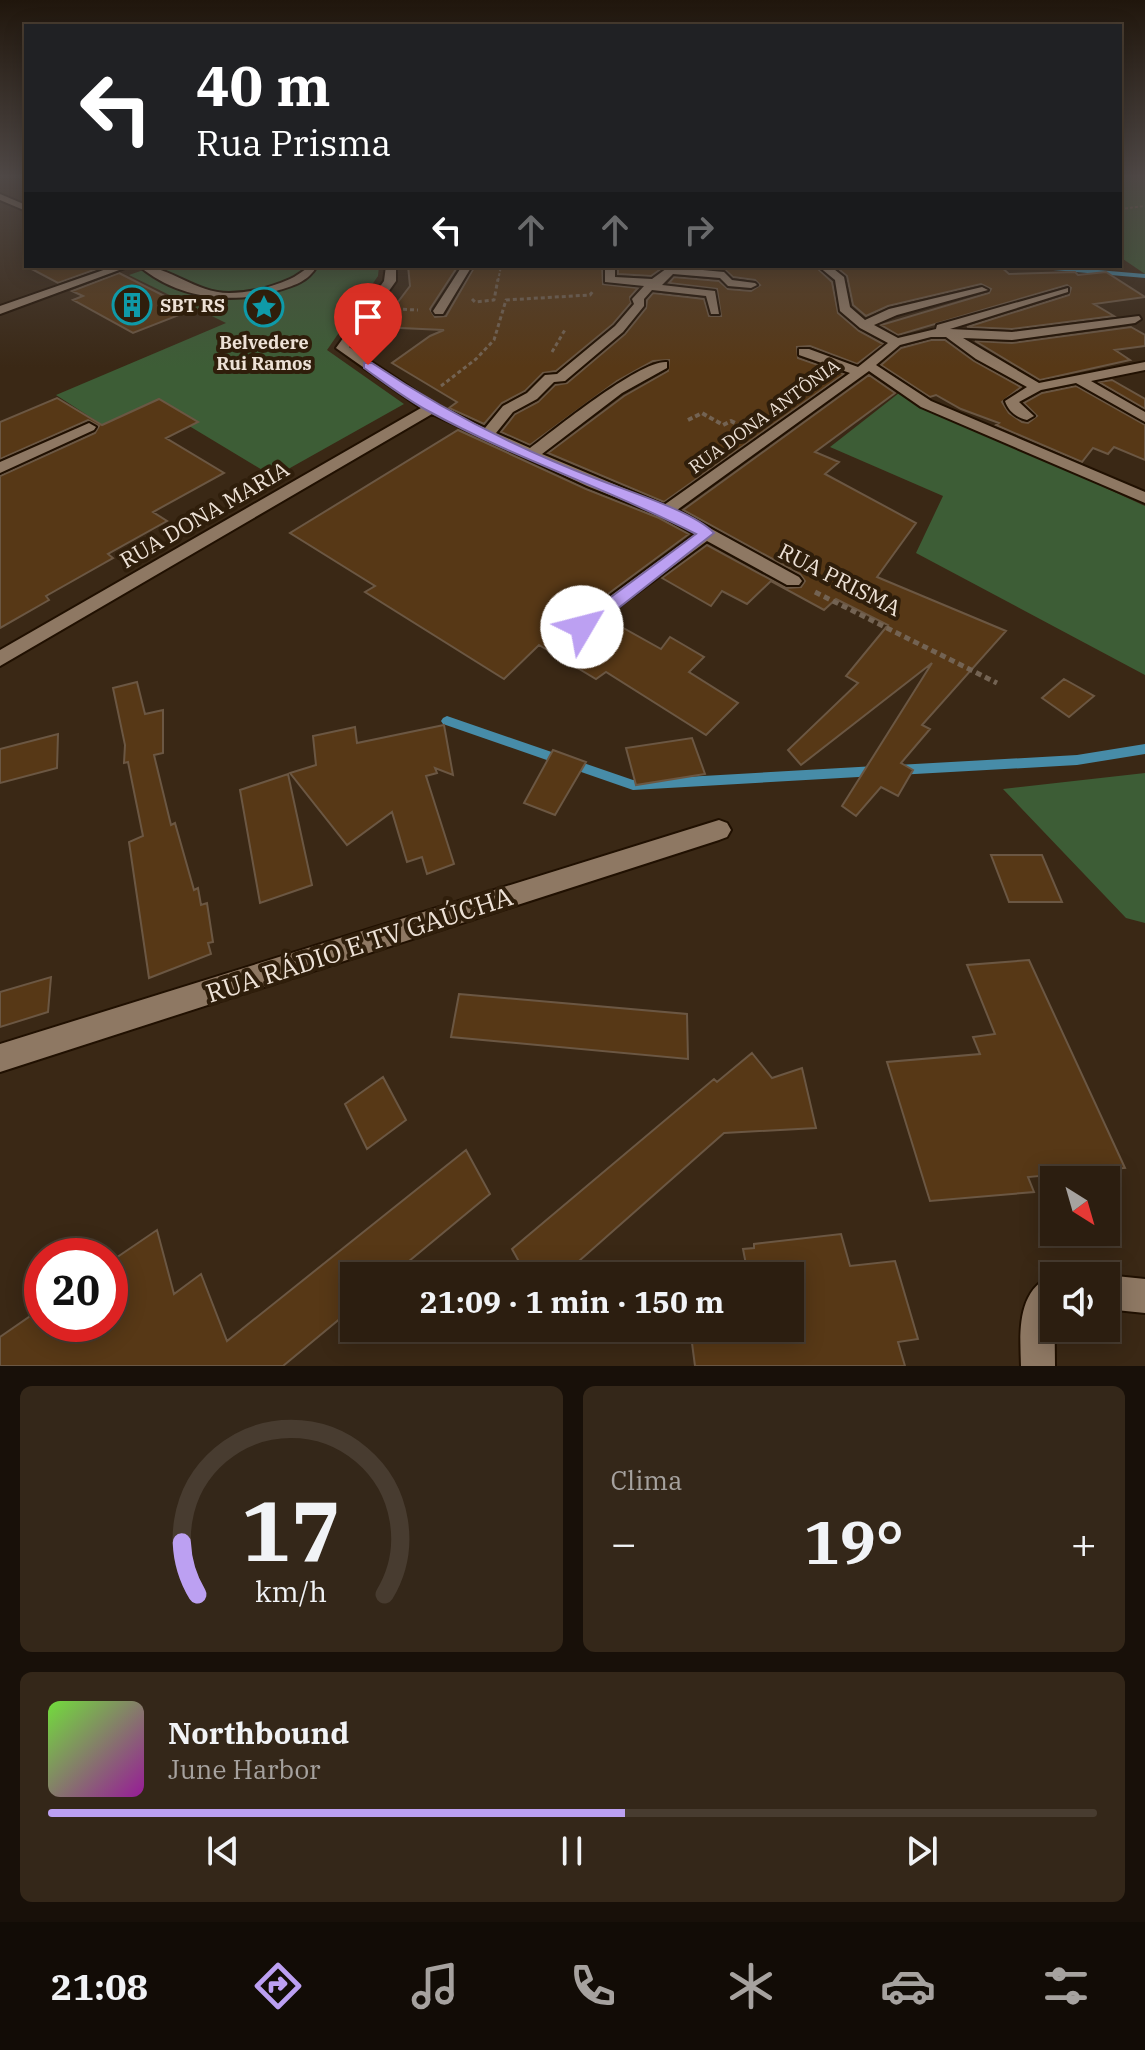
<!DOCTYPE html>
<html lang="pt">
<meta charset="utf-8">
<style>
body{margin:0;font-family:"IBM Plex Serif",serif;background:#342719;color:#f1f3f6;height:100vh;display:flex;flex-direction:column;font-size:30px;white-space:nowrap}
*{box-sizing:border-box;margin:0}
p{font-size:26px;color:#a6a29f}
.icon{flex:none;width:44px;height:44px;fill:none;stroke:currentColor;stroke-width:2;stroke-linecap:round;stroke-linejoin:round}
.map{position:relative;height:1366px;overflow:hidden}
.details{display:flex;flex-direction:column;gap:20px;padding:20px;background:#181009;flex:1}
.details>*{flex:none}
.hud{position:absolute;left:24px;top:24px;width:1098px;height:244px;border-radius:0px;box-shadow:0 4px 20px #0003,0 0 0 2px #483c30;background:#202124;color:#fff;overflow:hidden}
.needle{width:52px;rotate:143deg}
.buttons{position:absolute;left:1040px;top:1166px;display:grid;gap:16px}
.buttons a{display:grid;place-items:center;width:80px;height:80px;border-radius:0px;background:#2c1e10;box-shadow:0 4px 20px #0003,0 0 0 2px #483c30;font-size:40px}
.speed{position:absolute;left:24px;top:1238px;display:flex;gap:16px;font-size:40px;font-weight:700;text-align:center}
.speed>*{display:grid;place-content:center;width:104px;height:104px;border-radius:50%;background:#2c1e10;box-shadow:0 4px 20px #0003,0 0 0 2px #483c30;line-height:1}
.speed .limit{border:12px solid #d22;background:#fff;color:#111}
.pin{position:absolute;display:grid;place-items:center;width:68px;height:68px;color:#fff;margin:-82px -34px;border-radius:50% 50% 50% 0;rotate:-45deg;box-shadow:0 0 8px #0007}
.pin .icon{rotate:45deg}
.me{position:absolute;width:88px;margin:-44px;rotate:53deg;stroke-linejoin:round;filter:drop-shadow(0 0 6px #0008)}
.turn{display:flex;align-items:center;gap:28px;height:168px;padding:0 40px;font-size:36px}
.turn .icon{width:104px;height:104px;stroke-width:2.5}
.turn b{display:block;font-size:56px;line-height:68px}
.lanes{display:flex;align-items:center;height:76px;padding:0 40px;background:#0003;justify-content:center;gap:40px;direction:ltr}
.lanes .off{opacity:.35}
.big{font-size:60px;font-weight:700;line-height:1.1}
.details .card{flex:1;display:flex;flex-direction:column;justify-content:center;gap:12px;min-width:0;padding:0 28px;border-radius:12px;background:#342719}
.details .dial{align-items:center;gap:0}
.dial svg{height:208px;overflow:visible;fill:none;stroke:#483c30;stroke-width:7;stroke-linecap:round;text-anchor:middle}
.dial text{fill:#f1f3f6;stroke:none}
.song{display:flex;align-items:center;gap:24px}
.cover{width:96px;height:96px;border-radius:12px;background:linear-gradient(135deg,hsl(100 70% 55%),hsl(300 70% 35%))}
.played{height:8px;border-radius:4px;background:linear-gradient(90deg,#bca0f2 55%,#483c30 55%)}
.keys{display:flex;justify-content:space-around;direction:ltr}
.heat{display:flex;justify-content:space-between;align-items:center;font-size:44px;direction:ltr}
.details .tiles{flex:1;display:grid;gap:20px;grid-template-columns:1fr 1fr}
.card:last-child{grid-column:span 2}
.trip{position:absolute;left:340px;top:1262px;width:464px;height:80px;border-radius:0px;background:#2c1e10;box-shadow:0 4px 20px #0003,0 0 0 2px #483c30;font-weight:700;line-height:80px;text-align:center}
.tabs{display:flex;height:128px;justify-content:space-around;align-items:center;background:#120c06;color:#a6a29f}
.tabs .icon{width:56px;height:56px}
.tabs .current{color:#bca0f2}
.tabs b{font-size:36px;color:#f1f3f6}
.map>svg:first-child{display:block}
.green{fill:#3d5d36}
.lines{fill:none;stroke-linecap:round;stroke-linejoin:round}
.stream{fill:#478ca8;fill-rule:evenodd}
.building{fill:#573816;stroke:#6b5743;stroke-width:2}
.minor-casing{stroke:#201001;stroke-width:4}
.path-far3{stroke:#736353;stroke-width:2;stroke-dasharray:3 2;stroke-linecap:butt}
.path-far2{stroke:#736353;stroke-width:3;stroke-dasharray:4 3;stroke-linecap:butt}
.path-far1{stroke:#736353;stroke-width:4;stroke-dasharray:5 3;stroke-linecap:butt}
.path{stroke:#736353;stroke-width:5;stroke-dasharray:6 4;stroke-linecap:butt}
.minor{fill:#8e7863;fill-rule:evenodd}
.route{fill:#bca0f2;stroke:#7a689d;stroke-width:2}
.labels{text-anchor:middle;dominant-baseline:central;stroke-width:8;stroke-linejoin:round;paint-order:stroke}
.far-poi-label{font-size:18px;font-weight:bold;fill:#ede1d6;stroke:#2f1e0b;text-anchor:start}
.far-street-label{font-size:18px;fill:#ede1d6;stroke:#2f1e0b}
.street-label{font-size:22px;fill:#ede1d6;stroke:#2f1e0b}
.near-street-label{font-size:26px;fill:#ede1d6;stroke:#2f1e0b}
</style>
<div class="map">
<svg width="1145" height="1366" viewBox="0 0 1145 1366">
<rect width="100%" height="100%" fill="#3a2815"/>
<path class="green" d="M1120,176h25v98l-25,-17z
M155,266h224l-1,10 -51,74 77,54 -130,73 -108,-65 -48,23 -62,-40 170,-72 -97,-48z
M899,393l246,113v169l-229,-122 27,-57 -113,-49z
M1145,773v150l-19,-5 -123,-129z"/>
<g class="lines">
<path class="stream" d="M1027,266h24l94,8v4l-115,-10z
M447,716l186,64 243,-14 4,1 2,4 -2,4 -4,1 -243,14 -190,-66 -2,-3 2,-3z
M1145,744v10l-68,11 -180,10 -4,-1 -2,-4 2,-4 4,-1 180,-10z"/>
</g>
<path class="building" d="M26,266h79l-47,17z
M408,266h50l-28,43 5,8 11,-1 29,-50h127l1,18 35,4 -8,9 1,6 -18,21 -57,47 -13,2 -18,18 -23,12 -18,21 -35,-16 8,-6 -65,-39 38,-27 14,-6 -65,-3 31,-41z
M618,266h47l-14,10 -33,-2z
M692,266h123l17,16 6,31 21,18 24,13 -26,20 -47,-18 -13,1 1,11 46,16 -180,128 -116,-49 76,-57 44,-25 1,-11 -16,1 -36,20 -87,64 -29,-13 14,-18 23,-12 17,-17 12,-2 58,-49 21,-26 1,-8 6,-7 51,6 5,17h12l-4,-27 -48,-6 5,-6 45,4 9,8 23,2 9,-6 -5,-5 -22,-3 -9,-8z
M835,266h165l9,8 66,-2 3,3 28,-3 39,25 -51,7 20,12 -102,13 -45,-2 102,-32 2,-7 -4,-3 -169,50 -17,-10 108,-32 2,-4 -10,-5 -93,22 -22,10 -13,-11 -6,-29z
M119,273l73,37 -59,23 -60,-33 10,-4 -11,-5z
M1131,327l14,8v11l-30,4 15,10 -90,20 -65,-39 37,2z
M931,340h14l29,21 47,26 -19,15 7,11 13,9 6,1 9,-7 -13,-13 18,-10 34,-7 69,39v35l-31,-13 -6,7 -15,-6 -11,14 -86,-37 3,-2 -38,-14 -25,-14 -6,2 -49,-32 20,-17z
M869,375l26,18 -80,59 24,10 -14,12 91,49 -39,54 129,54 -84,94 8,4 -29,34 12,7 -15,26 -17,-9 -25,29 -14,-10 90,-143 -131,102 -13,-15 70,-67 -12,-7 42,-51 -52,-26 -12,11 -53,-29 -24,23 -25,-13 -11,15 -49,-28 45,-33 79,43 15,-1 4,-6 -5,-7 -117,-64z
M1112,380l33,19v10l-46,-27z
M57,398l45,27 57,-26 39,23 -32,16 58,35 -71,39 14,9 -59,33 5,4 -67,38 3,4 -49,28v-152l95,-43 4,-7 -11,-6 -88,39v-37z
M458,430l128,59 73,29 30,16 -116,86 -3,8 12,9 25,-18 54,30 9,-12 34,20 -15,15 49,31 -32,32 -100,-63 -10,7 -57,-34 -35,34 -139,-87 10,-6 -85,-53z
M1064,679l30,17 -25,21 -27,-19z
M137,682l8,32 18,-4v43l-9,2 17,70 4,-2 19,67 4,-2 3,17 6,-2 6,39 -5,1 3,11 -62,24 -20,-136 14,-6 -15,-74 -4,1 1,-18 -12,-57z
M444,725l9,50 -18,-7 2,5 -11,3 28,88 -27,10 -5,-17 -15,5 -15,-50 -45,33 -57,-72 26,-8 -3,-29 42,-9 2,16z
M58,734l-1,34 -57,15v-34z
M692,738l13,36 -69,11 -10,-37z
M553,750l33,12 -31,53 -31,-12z
M288,774l24,111 -52,18 -20,-113z
M991,855h51l20,47h-53z
M1029,960l96,208 -97,9 6,15 -104,9 -43,-139 93,-8 -7,-17 22,-3 -28,-69z
M51,977l-3,35 -48,15v-35z
M459,994l228,20 1,45 -237,-22z
M752,1053l20,25 30,-10 14,60 -92,5 -162,143h-35l-15,-27 202,-170 3,3z
M383,1077l23,43 -39,29 -22,-45z
M466,1150l24,44 -99,82h-37v31l-71,59h-283v-29l42,-29v16h68v-62l47,-32 17,64 27,-20 26,67z
M841,1234l9,32 45,-5 23,78 -20,3 7,24h-210l-5,-38h100v-52h-52l10,-1 -5,-26 11,-1v-4z"/>
<g class="lines">
<g class="minor-casing">
<path id="minor" d="M0,194l26,11v6l-26,-11z
M115,266h15l-130,48v-8z
M139,266c31,0 56,27 90,27 20,0 43,-6 61,-14 12,-5 15,-13 27,-13 -9,16 -24,20 -41,25 -47,14 -99,7 -137,-25z
M386,266h10v15l-47,66 87,58 49,23 18,-22 24,-13 18,-18 12,-1 58,-48 19,-22 -2,-5 12,-13 -39,-4v-16h10v11l37,2 18,-13h12l-1,2 43,4 8,8 23,3 2,2 -6,3 -23,-2 -8,-8 -47,-4 -11,11 53,6 4,23h-8l-5,-18 -54,-6 -8,9v7l-21,26 -58,49 -11,1 -17,17 -24,13 -17,21 34,15c24,-18 111,-89 137,-86v6l-45,25 -80,61 122,51 186,-132 -51,-18v-6h10l49,18 30,-24 -28,-15 -20,-17 -5,-31 -17,-14h12l14,11 6,30 15,13 24,-11 93,-22 6,3 -91,25 -23,10 24,13 38,-9 1,-4 131,-37v4l-118,37 62,3 127,-16 2,3 -6,4 -123,17 -49,-2 76,45 106,-21v8l-54,11 54,31v10l-69,-39 -35,7 -22,12 15,14 -7,4c-10,-2 -19,-9 -22,-19l22,-14 -51,-28 -30,-22h-15l-31,8 -24,20 55,36 214,91v11l-224,-96 -52,-36 -192,139 122,67 3,4 -3,4h-12l-80,-44 -125,93 -9,-7 2,-5 120,-88 -35,-19 -73,-29 -155,-72 -432,252v-16l421,-242 -85,-60 48,-67z
M462,266h10l-29,48h-8l-2,-3z
M89,423l7,4 -2,3 -94,43v-11z
M719,820l8,3 4,7 -4,7 -8,3 -719,232v-28z
M1054,1274l4,2h-4l1,90h-34c-1,-34 -5,-76 33,-92z
M1106,1275l39,4v34l-39,-4z"/>
</g>
<path class="path-far3" d="M1120,209l25,-3
M498,281l3,-15"/>
<path class="path-far2" d="M472,299l3,3 19,-2 4,-21
M396,309l22,1
M552,352l14,-24
M441,386l35,-27 18,-19 12,-40 84,-5 3,-4"/>
<path class="path-far1" d="M688,420l14,-7 21,12 8,-4 14,7"/>
<path class="path" d="M815,592l182,91"/>
<use href="#minor" class="minor"/>
</g>
<linearGradient id="sky" x2="0" y2="1"><stop stop-color="#20160c"/><stop offset="0.48" stop-color="#4f4846"/><stop offset="1" stop-color="#4f4846" stop-opacity="0"/></linearGradient>
<rect width="1145" height="367" fill="url(#sky)"/>
<path class="route" d="M364,363h8c72,48 144,85 225,116 30,12 96,32 117,54l-126,99h-12l-3,-5 3,-4 120,-89c-87,-45 -180,-75 -266,-122 -23,-12 -45,-29 -66,-44z"/>
<defs>
<g id="building-ring" transform="scale(2)"><circle r="9.5" fill="#2f1e0b" stroke="#0f9aa8" stroke-width="1.5"/><path d="M-4-6H4V6H1V3H-1V6H-4ZM-2.5-4.3h1.7v1.8h-1.7ZM.8-4.3h1.7v1.8H.8ZM-2.5-1h1.7V.8h-1.7ZM.8-1h1.7V.8H.8Z" fill="#0f9aa8"/></g>
<g id="sight-ring" transform="scale(2)"><circle r="9.5" fill="#2f1e0b" stroke="#0f9aa8" stroke-width="1.5"/><path d="M0-6L1.8-2.2L6-1.7L2.9 1.2L3.7 5.4L0 3.3L-3.7 5.4L-2.9 1.2L-6-1.7L-1.8-2.2Z" fill="#0f9aa8"/></g>
</defs>
<g fill-rule="evenodd">
<use href="#building-ring" x="132" y="305"/>
<use href="#sight-ring" x="264" y="307"/>
</g>
<g class="labels">
<g class="far-poi-label">
<text x="160" y="305">SBT RS</text>
<text x="264" y="342" text-anchor="middle">Belvedere<tspan x="264" dy="21">Rui Ramos</tspan></text>
</g>
<g class="far-street-label">
<text transform="translate(764 416) rotate(-36)">RUA DONA ANTÔNIA</text>
</g>
<g class="street-label">
<text transform="translate(204 514) rotate(-30)">RUA DONA MARIA</text>
<text transform="translate(840 579) rotate(27)">RUA PRISMA</text>
</g>
<g class="near-street-label">
<text transform="translate(359 944) rotate(-18)">RUA RÁDIO E TV GAÚCHA</text>
</g>
</g>
</svg>
<div class="buttons">
<a><svg class="needle" viewBox="-14 -14 28 28"><path d="M0-13l5 13h-10z" fill="#e53935"/><path d="M0 13l5-13h-10z" fill="#a6a29f"/></svg></a>
<a><svg class="icon" aria-label="sound" viewBox="0 0 24 24"><path d="M4 9h4l5-4v14l-5-4H4zM17 9q2 3 0 6"/></svg></a>
</div>
<div class="speed"><div class="limit">20</div></div>
<div class="pin" style="left:368px;top:365px;background:#d93025"><svg class="icon" aria-label="arrive" viewBox="0 0 24 24"><path d="M6 21V4h12l-3 4 3 4H6"/></svg></div>
<svg class="me" style="left:582px;top:627px" viewBox="-20 -20 40 40"><circle r="19" fill="#fff"/><path d="M0-13L10 11 0 6-10 11z" fill="#bca0f2"/></svg>
<div class="trip">21:09 · 1 min · 150 m</div>
<div class="hud">
<div class="turn"><svg class="icon" aria-label="left" viewBox="0 0 24 24"><path d="M17 20v-9H6M10 6l-5 5 5 5"/></svg><div><b>40 m</b>Rua Prisma</div></div>
<div class="lanes"><svg class="icon" aria-label="left" viewBox="0 0 24 24"><path d="M17 20v-9H6M10 6l-5 5 5 5"/></svg><svg class="icon off" aria-label="ahead" viewBox="0 0 24 24"><path d="M12 20V5M6 11l6-6 6 6"/></svg><svg class="icon off" aria-label="ahead" viewBox="0 0 24 24"><path d="M12 20V5M6 11l6-6 6 6"/></svg><svg class="icon off" aria-label="right" viewBox="0 0 24 24"><path d="M7 20v-9h11M14 6l5 5-5 5"/></svg></div>
</div>
</div>
<section class="details">
<div class="tiles">
<div class="card dial"><svg viewBox="0 0 100 80">
<path d="M14 69A42 42 0 1 1 86 69"/>
<path d="M14 69A42 42 0 0 1 8 49" stroke="#bca0f2"/>
<text x="50" y="56" font-size="32" font-weight="700">17</text>
<text x="50" y="72" font-size="11">km/h</text>
</svg></div>
<div class="card"><p>Clima</p>
<div class="heat"><a>−</a><b class="big">19°</b><a>+</a></div>
</div>
<div class="card">
<div class="song"><i class="cover"></i><div><b>Northbound</b><p>June Harbor</p></div></div>
<div class="played"></div>
<div class="keys"><svg class="icon" aria-label="previous" viewBox="0 0 24 24"><path d="M18 5L8 12l10 7zM5 5v14"/></svg><svg class="icon" aria-label="pause" viewBox="0 0 24 24"><path d="M8 5v14M16 5v14"/></svg><svg class="icon" aria-label="next" viewBox="0 0 24 24"><path d="M6 5l10 7-10 7zM19 5v14"/></svg></div>
</div>
</div>
</section>
<nav class="tabs">
<b>21:08</b>
<svg class="icon current" aria-label="directions" viewBox="0 0 24 24"><path d="M12 3l9 9-9 9-9-9zM9 14v-3h6M13 9l2 2-2 2"/></svg>
<svg class="icon" aria-label="music" viewBox="0 0 24 24"><path d="M9 18V5l10-2v13"/><circle cx="6" cy="18" r="3"/><circle cx="16" cy="16" r="3"/></svg>
<svg class="icon" aria-label="phone" viewBox="0 0 24 24"><path d="M5 4h4l2 5-3 2q2 4 5 5l2-3 5 2v4C11 20 4 13 5 4z"/></svg>
<svg class="icon" aria-label="climate" viewBox="0 0 24 24"><path d="M12 3v18M4 7l16 10M4 17L20 7"/></svg>
<svg class="icon" aria-label="car" viewBox="0 0 24 24"><path d="M5 17H2v-5l4-1 3-4h7l3 4 3 1v5h-3M9 17h6M6 11h13"/><circle cx="7" cy="17" r="2"/><circle cx="17" cy="17" r="2"/></svg>
<svg class="icon" aria-label="filters" viewBox="0 0 24 24"><path d="M4 7h16M4 17h16"/><circle cx="9" cy="7" r="2"/><circle cx="15" cy="17" r="2"/></svg>
</nav>
